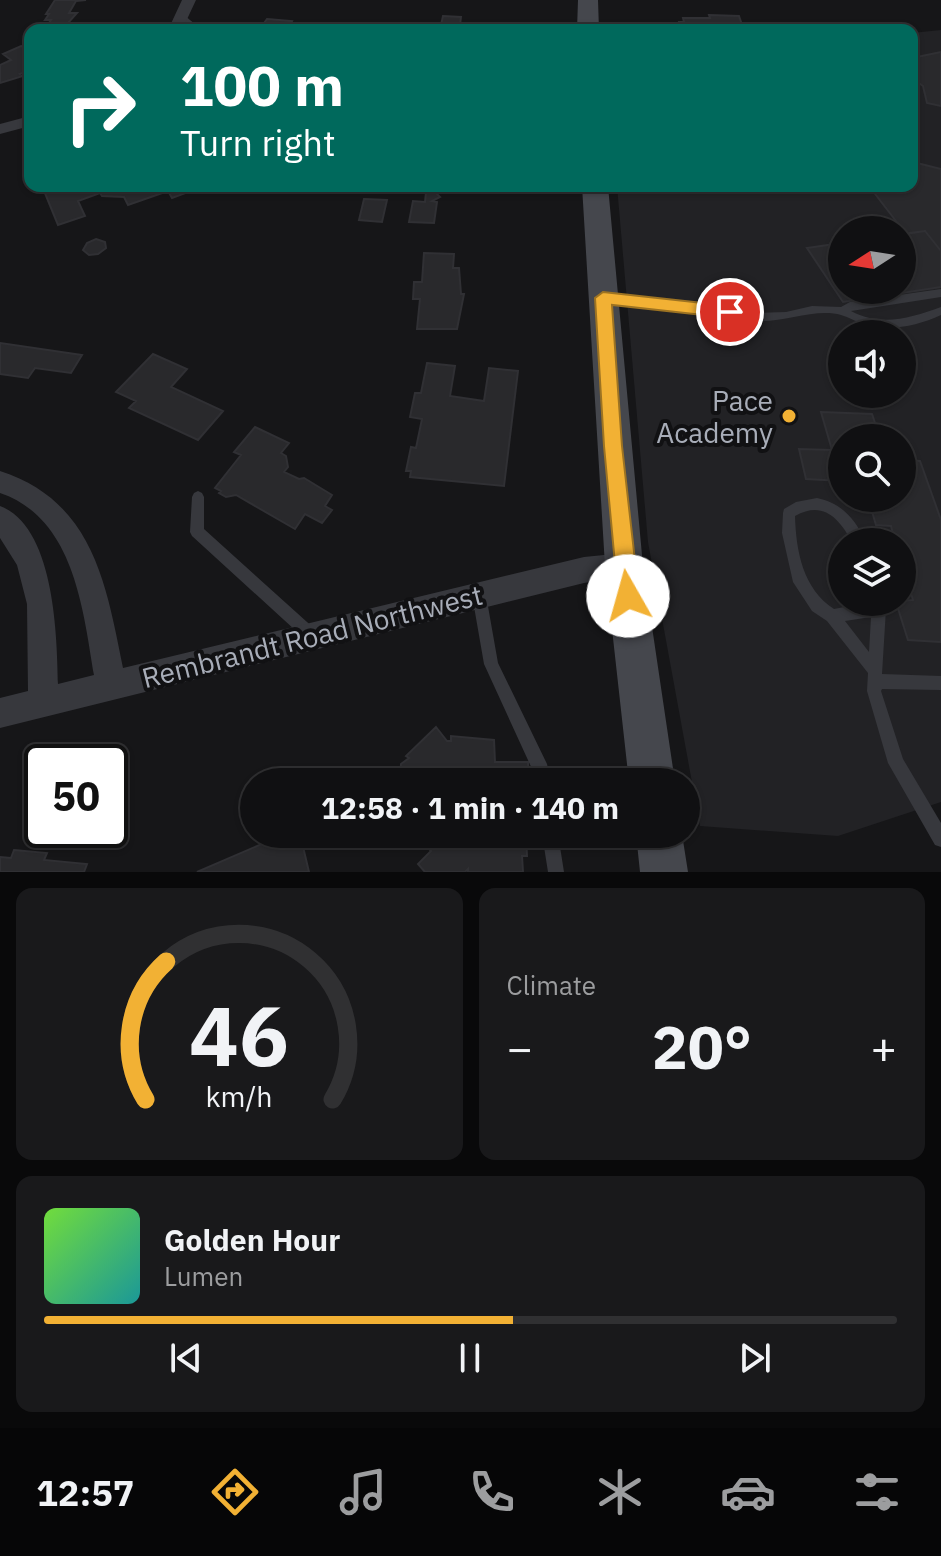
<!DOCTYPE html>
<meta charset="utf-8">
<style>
body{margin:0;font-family:"IBM Plex Sans",sans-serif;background:#19191b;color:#f1f3f6;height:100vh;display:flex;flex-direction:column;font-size:30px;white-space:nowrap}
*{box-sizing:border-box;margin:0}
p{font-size:26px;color:#9c9d9f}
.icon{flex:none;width:44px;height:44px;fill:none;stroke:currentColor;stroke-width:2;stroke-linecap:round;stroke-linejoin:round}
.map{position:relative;height:872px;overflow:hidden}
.details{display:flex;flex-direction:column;gap:16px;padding:16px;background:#09090a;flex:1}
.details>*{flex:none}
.guide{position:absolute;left:24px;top:24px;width:894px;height:168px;border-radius:16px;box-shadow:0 2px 6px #0004,0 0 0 2px #303032;background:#00695c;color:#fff;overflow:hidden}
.needle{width:52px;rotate:258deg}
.tools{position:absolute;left:828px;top:216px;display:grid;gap:16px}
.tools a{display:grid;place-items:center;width:88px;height:88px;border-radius:50%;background:#101012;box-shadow:0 2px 6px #0004,0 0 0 2px #303032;font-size:40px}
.speed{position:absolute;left:24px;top:744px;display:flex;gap:16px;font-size:40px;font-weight:700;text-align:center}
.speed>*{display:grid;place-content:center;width:104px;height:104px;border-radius:50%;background:#101012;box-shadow:0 2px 6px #0004,0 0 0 2px #303032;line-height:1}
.speed .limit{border:4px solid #111;border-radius:12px;background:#fff;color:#111}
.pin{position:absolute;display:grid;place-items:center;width:68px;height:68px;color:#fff;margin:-34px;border:4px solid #fff;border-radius:50%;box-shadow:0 2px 8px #0007}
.me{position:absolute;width:88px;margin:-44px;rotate:353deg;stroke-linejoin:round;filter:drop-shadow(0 0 6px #0008)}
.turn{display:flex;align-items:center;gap:28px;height:168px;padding:0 24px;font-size:36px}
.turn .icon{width:104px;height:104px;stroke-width:2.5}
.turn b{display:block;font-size:56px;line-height:68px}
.big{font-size:60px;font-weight:700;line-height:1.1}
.details .tile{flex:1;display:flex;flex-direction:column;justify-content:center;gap:12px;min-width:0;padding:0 28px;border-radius:16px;background:#19191b}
.details .dial{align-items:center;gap:0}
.dial svg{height:208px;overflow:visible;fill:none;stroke:#303032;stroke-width:7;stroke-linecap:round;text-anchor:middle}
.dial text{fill:#f1f3f6;stroke:none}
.song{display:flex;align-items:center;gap:24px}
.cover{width:96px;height:96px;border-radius:12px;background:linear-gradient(135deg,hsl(100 70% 55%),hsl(180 70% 35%))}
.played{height:8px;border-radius:4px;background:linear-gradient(90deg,#f2b134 55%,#303032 55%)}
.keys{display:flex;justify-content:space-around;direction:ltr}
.heat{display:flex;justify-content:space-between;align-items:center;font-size:44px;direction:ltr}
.details .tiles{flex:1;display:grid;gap:16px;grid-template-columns:1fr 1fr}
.tile:last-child{grid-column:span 2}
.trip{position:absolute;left:240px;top:768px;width:460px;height:80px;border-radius:40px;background:#101012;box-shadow:0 2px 6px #0004,0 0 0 2px #303032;font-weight:700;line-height:80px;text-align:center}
.menu{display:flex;height:128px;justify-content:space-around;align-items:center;background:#060607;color:#9c9d9f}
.menu .icon{width:56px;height:56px}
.menu .selected{color:#f2b134}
.menu b{font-size:36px;color:#f1f3f6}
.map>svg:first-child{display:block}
.built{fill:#222225;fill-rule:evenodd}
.building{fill:#29292c;stroke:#303034;stroke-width:2}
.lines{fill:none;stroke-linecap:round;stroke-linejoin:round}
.service{fill:#37383d;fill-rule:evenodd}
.minor{fill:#37383d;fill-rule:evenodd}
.secondary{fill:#45474d;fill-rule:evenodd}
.route{fill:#f2b134;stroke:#9d7322;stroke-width:2}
.poi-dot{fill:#f2b134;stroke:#111113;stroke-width:3}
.labels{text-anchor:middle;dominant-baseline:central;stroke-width:8;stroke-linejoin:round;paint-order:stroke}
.poi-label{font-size:28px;fill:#a8adb8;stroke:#111113;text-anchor:end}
.street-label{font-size:28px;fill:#a8adb8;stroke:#111113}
</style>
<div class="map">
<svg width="941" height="872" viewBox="0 0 941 872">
<rect width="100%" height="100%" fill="#161618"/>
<path class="built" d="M941,30v772l-103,34 -138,-10 -52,-284 -31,-356h295v-153zM842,230h60v60h-60zM842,334h60v60h-60zM842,438h60v60h-60zM842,542h60v60h-60z"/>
<path class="building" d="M55,0h31l-10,1 -7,12h8l-9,10h-19l2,-3h-6l4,-6h-3z
M709,15l30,1 3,9 -29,-1 1,6h-34l-1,-8h5l-1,-4h27z
M443,16l18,1 -1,8h8l-1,5h-35l1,-5h8z
M267,19l25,2 -5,9h-28z
M21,46l9,4v20l-10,4 3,2 -23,7v-18l11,-5 -8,-6z
M941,52v54l-14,-3 -4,-17 -11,-8v-20z
M917,163l24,6v82l-16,-20 -19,3 -37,-48h43v-21z
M42,186h147l2,5 -19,7 -4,-7 -40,14 -4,-8 -22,-1 -2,-3 -22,8 7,15 -27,9z
M365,186h83v6l-14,-1 6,6 -8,4 5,1 -3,21 -25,-1 4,-21 12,1 1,-10h-62z
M364,199l23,1 -5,22 -23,-2z
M925,231l16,20v36l-98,15 -36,-54 35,-5v47h60v-56z
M96,239l9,3 1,6 -8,6 -9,1 -6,-5 4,-7z
M424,253l30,1 -1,14h6l2,26h3l-7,35h-40l3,-30h-7l1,-17h8z
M0,343l82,12 -11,18 -36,-5 -7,10 -28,-4z
M153,354l34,15 -16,18 52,24 -25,29 -69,-32 7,-7 -20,-9z
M427,363l28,3 -5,30 34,5 5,-33 29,3 -14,115 -94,-9 1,-6h-5l5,-24 5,1 6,-29 -12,-2 5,-24h6z
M821,412l51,2 8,24h-38v43l-36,-2 -7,-30 33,1z
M255,427l34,16 -8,10 5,3 2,11 -4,5 15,7 5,-1 28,17 -7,11 7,4 -10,13 -17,-9 -10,15 -59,-34 -10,2 -7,-4 2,-2 -6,-3 26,-33 -7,-3z
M902,460l18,1 21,59v122l-33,-2 -12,-38 17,-2 -11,-37v-21h-7l-4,-16 -15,-1 -8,-27h34z
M436,727l11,14h4v-5l43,4 1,22h33l1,20h-129l1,-18 8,-6 -3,-2z
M285,834h15l9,38h-112z
M416,834h116v2h-6l1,20h-5l1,16h-55v-3l-3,3h-40l-7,-8 13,-13z
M14,850l33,3 -3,7 43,4 -3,8h-84v-15l11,1z"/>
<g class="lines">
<path class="service" d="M178,15h6l18,15h-9l-15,-11z
M826,25h6l2,5h-8z
M941,289v8l-90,14c30,16 60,7 90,-4v8c-24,11 -52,17 -78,9 -7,-2 -14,-7 -22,-9 -26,-7 -57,8 -85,6 -18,-2 -36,-7 -54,-9 -33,-4 -66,-7 -98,-10l-5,-4 5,-4 99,10 54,9 29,-1 26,-6 29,1 9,-5z
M198,491l4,2 2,4v32l113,102 2,5 -2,5 -5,2 -5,-2 -115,-105 -2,-4 2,-35 2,-4z
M817,498c25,5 38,21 49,44h-14c-13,-24 -29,-42 -57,-26 1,35 8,73 39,93l36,-7h14l2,7 -4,65 59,2v14l-59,-1 -1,2 22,68 38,64v24l-6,-2 -47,-82 -21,-72 1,-18 -41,-52 -15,-10 -19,-29 -11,-49 1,-20 1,-4 12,-7zM871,617l-2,35 -24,-31z
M479,588l5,2 2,5 12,68 49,101 4,18h-16l-2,-11 -49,-107 -12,-69 2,-5z
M542,834h16l6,38h-16z"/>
<path class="minor" d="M182,0h14l-14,30h-14z
M30,116v10l-30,8v-10z
M0,471c93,30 106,112 123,197l461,-111 40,-4 10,4 3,9 -3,9 -50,8 -584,145v-30l28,-7 -1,-87 -10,-39 -17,-27v-32c55,21 57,130 58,178l36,-9c-11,-66 -20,-157 -94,-182z"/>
<path class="secondary" d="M578,0h20l1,30h-22z
M582,186h26l35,380 32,216h-46l-24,-216z
M636,834h46l6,38h-48z"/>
</g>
<path class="route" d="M603,292l127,14 8,6 -8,6 -118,-13 10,141 17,150 -3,7 -8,3 -7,-3 -3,-7 -14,-150 -9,-148z"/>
<circle class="poi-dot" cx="789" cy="416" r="8"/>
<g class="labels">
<g class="poi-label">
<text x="773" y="400">Pace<tspan x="773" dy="32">Academy</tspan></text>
</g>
<g class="street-label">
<text transform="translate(312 636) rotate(-14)">Rembrandt Road Northwest</text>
</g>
</g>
</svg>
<div class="tools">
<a><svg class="needle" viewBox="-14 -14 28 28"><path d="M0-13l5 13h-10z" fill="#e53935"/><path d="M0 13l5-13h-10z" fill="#9c9d9f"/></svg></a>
<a><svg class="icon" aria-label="sound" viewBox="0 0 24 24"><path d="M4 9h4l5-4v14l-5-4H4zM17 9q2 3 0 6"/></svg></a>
<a><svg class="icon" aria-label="search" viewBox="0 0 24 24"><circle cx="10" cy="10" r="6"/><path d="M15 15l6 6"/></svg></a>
<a><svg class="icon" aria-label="layers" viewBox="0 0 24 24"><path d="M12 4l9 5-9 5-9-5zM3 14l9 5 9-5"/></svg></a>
</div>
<div class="speed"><div class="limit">50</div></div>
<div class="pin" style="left:730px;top:312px;background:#d93025"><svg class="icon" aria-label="arrive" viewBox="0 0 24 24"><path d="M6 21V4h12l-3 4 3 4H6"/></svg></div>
<svg class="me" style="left:628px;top:596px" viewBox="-20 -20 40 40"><circle r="19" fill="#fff"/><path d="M0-13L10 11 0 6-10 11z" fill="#f2b134"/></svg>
<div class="trip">12:58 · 1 min · 140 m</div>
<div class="guide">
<div class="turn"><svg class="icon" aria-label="right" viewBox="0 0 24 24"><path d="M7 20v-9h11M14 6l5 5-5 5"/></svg><div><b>100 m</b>Turn right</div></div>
</div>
</div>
<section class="details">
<div class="tiles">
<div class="tile dial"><svg viewBox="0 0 100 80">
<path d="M14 69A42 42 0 1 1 86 69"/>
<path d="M14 69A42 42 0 0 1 22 16" stroke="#f2b134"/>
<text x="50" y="56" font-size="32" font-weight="700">46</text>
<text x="50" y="72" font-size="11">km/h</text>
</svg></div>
<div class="tile"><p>Climate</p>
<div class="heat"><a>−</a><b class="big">20°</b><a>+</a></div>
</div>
<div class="tile">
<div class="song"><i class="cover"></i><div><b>Golden Hour</b><p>Lumen</p></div></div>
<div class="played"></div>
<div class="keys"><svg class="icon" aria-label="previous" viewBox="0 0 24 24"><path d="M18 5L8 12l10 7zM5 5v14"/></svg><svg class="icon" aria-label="pause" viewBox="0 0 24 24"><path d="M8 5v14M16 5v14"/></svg><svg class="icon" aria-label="next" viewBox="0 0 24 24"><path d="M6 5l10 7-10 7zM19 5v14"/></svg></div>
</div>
</div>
</section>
<nav class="menu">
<b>12:57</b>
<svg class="icon selected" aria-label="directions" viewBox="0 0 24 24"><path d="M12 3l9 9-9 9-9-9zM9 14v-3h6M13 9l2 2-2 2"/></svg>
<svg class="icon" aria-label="music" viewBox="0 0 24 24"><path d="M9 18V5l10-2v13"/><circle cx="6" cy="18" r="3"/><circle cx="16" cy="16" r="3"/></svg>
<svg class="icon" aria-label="phone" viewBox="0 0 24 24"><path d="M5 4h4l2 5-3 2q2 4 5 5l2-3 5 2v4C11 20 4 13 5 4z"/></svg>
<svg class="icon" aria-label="climate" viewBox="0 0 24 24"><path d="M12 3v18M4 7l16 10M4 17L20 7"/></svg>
<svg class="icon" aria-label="car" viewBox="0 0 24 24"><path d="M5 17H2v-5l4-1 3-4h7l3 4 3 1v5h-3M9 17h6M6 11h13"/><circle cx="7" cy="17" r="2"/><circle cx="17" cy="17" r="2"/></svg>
<svg class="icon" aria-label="filters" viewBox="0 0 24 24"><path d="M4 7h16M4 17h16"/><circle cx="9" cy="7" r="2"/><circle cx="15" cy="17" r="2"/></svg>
</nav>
